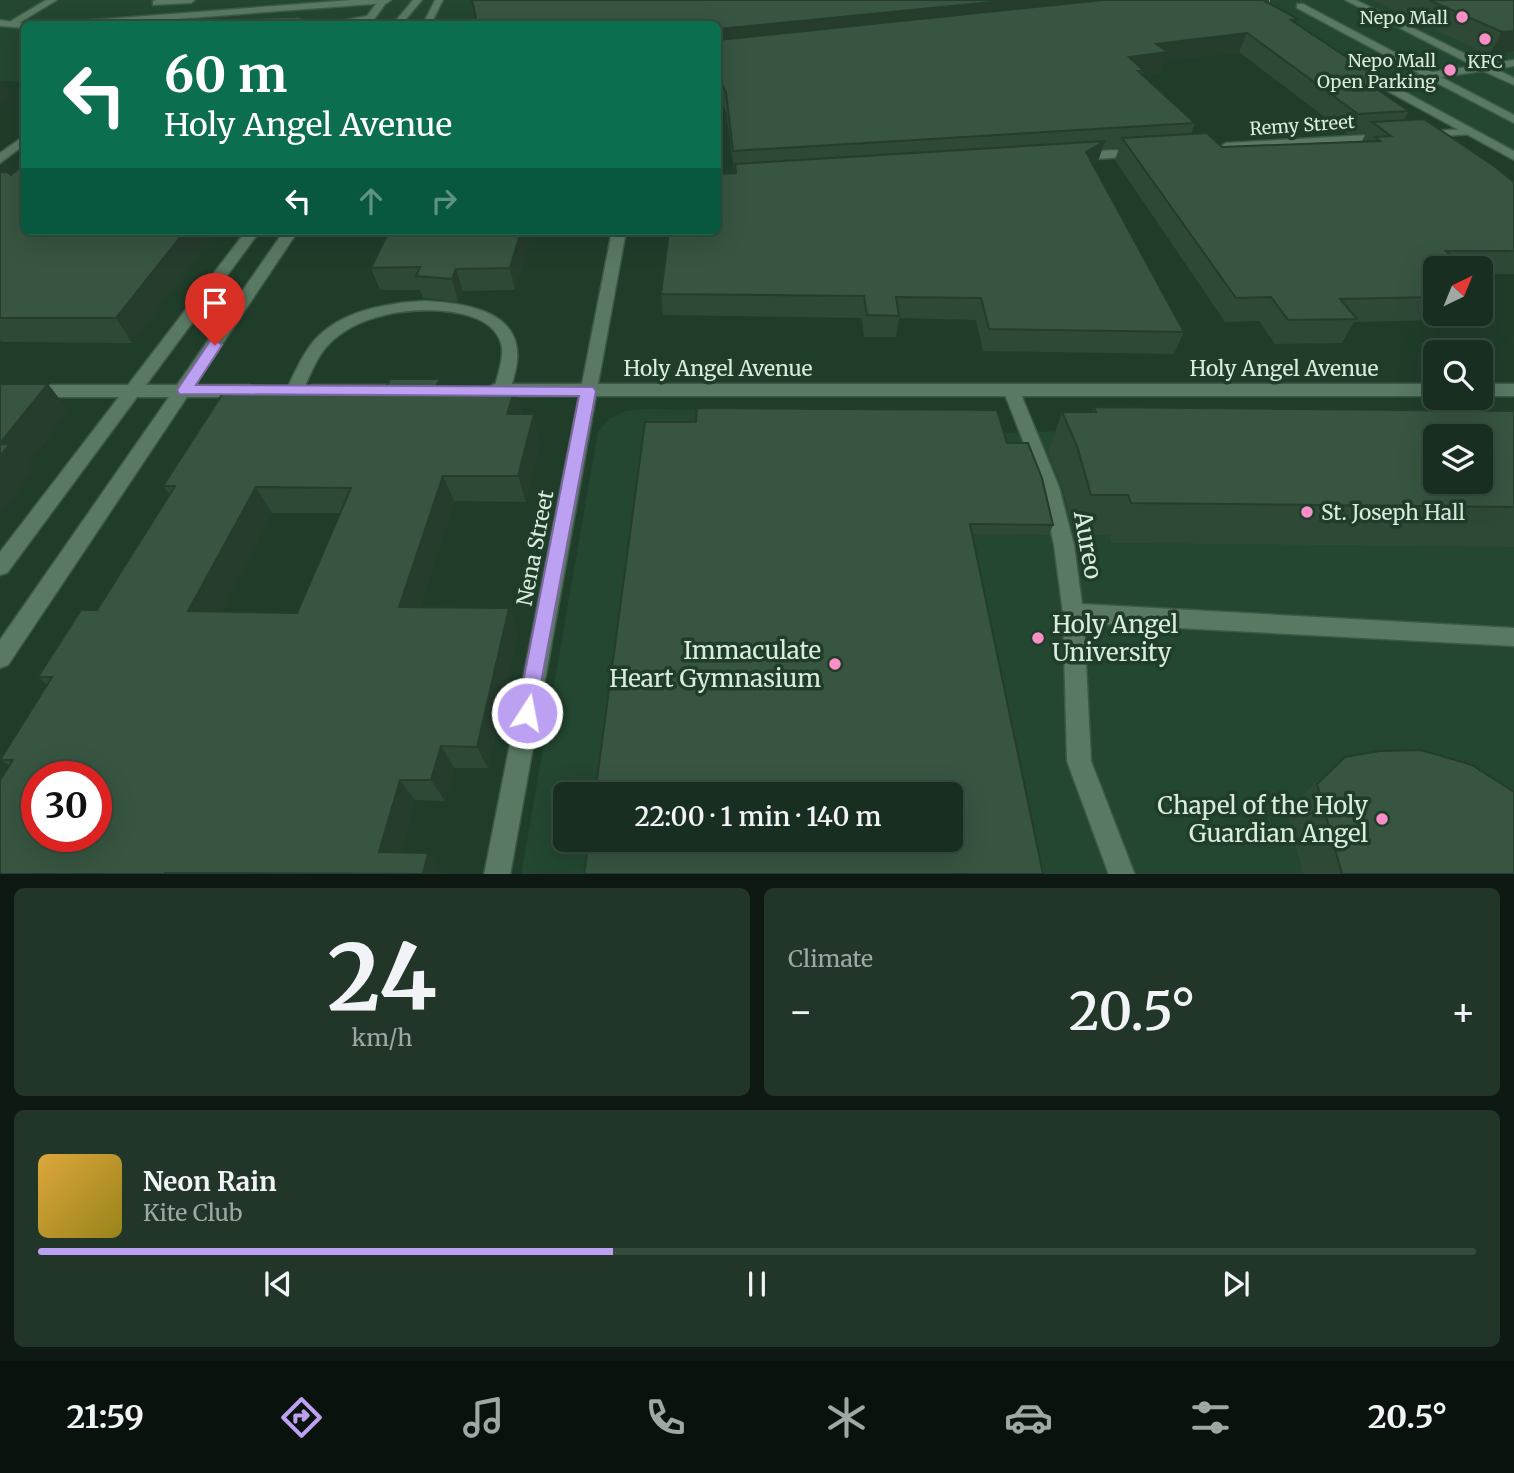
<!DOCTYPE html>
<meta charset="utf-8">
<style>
body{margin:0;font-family:Merriweather,serif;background:#213629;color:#f1f3f6;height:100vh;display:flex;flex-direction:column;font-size:26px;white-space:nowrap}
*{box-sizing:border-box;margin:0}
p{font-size:23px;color:#9fa8a5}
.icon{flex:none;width:38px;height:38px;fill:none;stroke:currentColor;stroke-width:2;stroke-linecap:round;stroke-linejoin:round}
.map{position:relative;height:874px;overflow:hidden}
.side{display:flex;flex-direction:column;gap:14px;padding:14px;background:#0d1912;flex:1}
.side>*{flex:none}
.top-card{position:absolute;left:21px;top:21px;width:700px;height:214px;border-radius:10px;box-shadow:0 7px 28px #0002,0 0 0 2px #364a3e;background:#0b6e4f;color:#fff;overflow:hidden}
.needle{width:46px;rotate:43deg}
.tools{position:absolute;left:1423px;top:256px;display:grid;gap:14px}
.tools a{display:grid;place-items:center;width:70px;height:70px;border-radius:10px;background:#182e20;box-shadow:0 7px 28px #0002,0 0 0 2px #364a3e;font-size:35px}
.speed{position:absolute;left:21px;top:761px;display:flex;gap:14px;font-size:35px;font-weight:700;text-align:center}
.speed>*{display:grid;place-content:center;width:91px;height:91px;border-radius:50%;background:#182e20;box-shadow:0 7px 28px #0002,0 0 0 2px #364a3e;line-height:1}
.speed .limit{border:10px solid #d22;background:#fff;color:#111}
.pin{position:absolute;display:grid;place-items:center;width:60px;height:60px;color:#fff;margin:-72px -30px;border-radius:50% 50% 50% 0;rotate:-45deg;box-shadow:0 0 7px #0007}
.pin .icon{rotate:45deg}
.me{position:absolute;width:77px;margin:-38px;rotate:11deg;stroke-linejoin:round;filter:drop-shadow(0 0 5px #0008)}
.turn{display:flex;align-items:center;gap:24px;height:147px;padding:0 28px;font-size:32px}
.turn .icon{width:91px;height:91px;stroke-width:2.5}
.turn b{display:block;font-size:49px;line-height:60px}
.lanes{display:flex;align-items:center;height:66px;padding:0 28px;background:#0003;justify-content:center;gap:35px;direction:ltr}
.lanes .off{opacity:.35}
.big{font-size:52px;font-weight:600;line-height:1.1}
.side .tile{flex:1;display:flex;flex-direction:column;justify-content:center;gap:10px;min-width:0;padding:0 24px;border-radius:10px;background:#213629}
.side .dial{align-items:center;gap:0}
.dial b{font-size:91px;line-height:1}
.song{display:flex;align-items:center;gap:21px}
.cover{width:84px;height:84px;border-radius:10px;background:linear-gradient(135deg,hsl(40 70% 55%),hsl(50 70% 35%))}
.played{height:7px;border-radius:4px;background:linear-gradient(90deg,#bca0f2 40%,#364a3e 40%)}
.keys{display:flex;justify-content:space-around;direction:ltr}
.heat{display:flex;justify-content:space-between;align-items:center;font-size:38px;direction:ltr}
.side .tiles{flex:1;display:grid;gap:14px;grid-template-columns:1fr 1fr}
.tile:last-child{grid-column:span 2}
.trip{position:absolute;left:553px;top:782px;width:410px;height:70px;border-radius:10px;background:#182e20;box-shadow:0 7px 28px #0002,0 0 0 2px #364a3e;font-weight:600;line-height:70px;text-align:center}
.menu{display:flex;height:112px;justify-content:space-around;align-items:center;background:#0a120d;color:#9fa8a5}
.menu .icon{width:49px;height:49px}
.menu .on{color:#bca0f2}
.menu b{font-size:32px;color:#f1f3f6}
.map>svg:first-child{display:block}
.built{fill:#234730;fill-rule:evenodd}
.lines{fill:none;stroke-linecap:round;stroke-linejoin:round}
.lane-casing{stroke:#3d5847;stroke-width:3}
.street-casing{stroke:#3d5847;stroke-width:3}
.secondary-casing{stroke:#3d5847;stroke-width:3}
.path{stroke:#778e7e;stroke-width:2.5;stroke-dasharray:1 3.5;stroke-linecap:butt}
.lane{fill:#597963;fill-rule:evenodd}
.street{fill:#597963;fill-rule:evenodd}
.secondary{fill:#597963;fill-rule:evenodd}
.wall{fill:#2f4937;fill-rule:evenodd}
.shaded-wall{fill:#263c2d}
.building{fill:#375540;stroke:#263c2d;stroke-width:2;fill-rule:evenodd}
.route{fill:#bca0f2;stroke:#7a689d;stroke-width:2}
.poi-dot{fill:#fa8fc7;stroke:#203d2a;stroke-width:2.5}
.labels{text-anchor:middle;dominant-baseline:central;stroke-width:7;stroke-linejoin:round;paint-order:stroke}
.far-poi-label{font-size:18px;fill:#daebdf;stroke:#203d2a;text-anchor:end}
.far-street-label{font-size:18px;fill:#daebdf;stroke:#203d2a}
.street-label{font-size:21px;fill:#daebdf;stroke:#203d2a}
.poi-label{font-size:21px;fill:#daebdf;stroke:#203d2a;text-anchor:start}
.near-street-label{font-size:24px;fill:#daebdf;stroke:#203d2a}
.near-poi-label{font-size:24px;fill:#daebdf;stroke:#203d2a;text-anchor:end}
</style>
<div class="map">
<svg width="1514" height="875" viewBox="0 0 1514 875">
<rect width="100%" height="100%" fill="#203d2a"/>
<path class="built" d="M0,0h817l-254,24h-539v58l-24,-1z
M1235,0h279v152z
M641,409l352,4 6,20 515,-14v455l-993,1 77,-444 12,-13 16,-7zM1435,436h45v45h-45zM565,794h385v46h-385z"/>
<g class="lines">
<g class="lane-casing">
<path id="lane" d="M46,0h11l-43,26 -8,-2z
M156,0h39l-4,3 -38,2v-4z
M379,0h9l-15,21 -28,3 -5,-3 27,-5z
M1345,0h11l130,64 28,-4v6l-18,3 18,9v7l-31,-14 -42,6 73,38v8l-85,-44 -53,6v-4l44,-7 -123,-66v-4h6l129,68 42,-6z
M299,19l2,2 -5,3h-62l5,-3z
M424,301c42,2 103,10 92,67 -2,8 -4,18 -8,26l-6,2 -8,-6c3,-14 11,-33 7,-47 -11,-38 -86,-36 -116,-28 -19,4 -38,13 -52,25 -17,15 -22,36 -33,55h-12l-2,-4c8,-17 15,-34 27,-49 26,-31 73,-39 111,-41z
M1012,386l8,6 39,95 15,58 8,59 432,24v18l-430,-23 7,138 44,114h-26l-42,-114 -4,-148 -9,-68 -13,-58 -37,-95z"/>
</g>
<g class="street-casing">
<path id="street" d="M352,0h39l-4,3 -277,21h-35l5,-3z
M413,0h9l-20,24h-9z
M435,0h8l-12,24h-8z
M0,20l28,4h-4v4l-24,-2z
M1470,129l4,1v4l-49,3 -6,-3 6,-3z
M1386,134l6,3 -2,2 -164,12 -6,-4 6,-4z
M24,136v9l-24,18v-10z
M1138,149l6,4 -2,3 -63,4 -6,-4 6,-4z
M246,231h14l-114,154h31l107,-154h14l-103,154h54l8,6 -8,6h-62l-179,268 -8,3v-28l169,-243h-32l-130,176 -7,2v-23l119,-155h-119v-12h128z
M612,231h14l-28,153h837v12h-839l-86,479h-26l95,-479h-85l-8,-6 8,-6h88z
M1480,384h34v12h-34z
M312,385h94l8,6 -8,6 -100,-2 -2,-4z"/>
</g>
<g class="secondary-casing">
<path id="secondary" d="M1360,72h8l146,79v9l-154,-84z"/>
</g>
<path class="path" d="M1260,2l11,-1"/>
<use href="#lane" class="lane"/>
<use href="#street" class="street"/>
<use href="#secondary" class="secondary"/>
</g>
<path class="wall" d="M1373,0h141v51l-25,4z
M476,18l820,5 91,61 -5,8 27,19 -5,9 110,62v92h-34v-6h-45v45h16l-6,7 -91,2 -12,21 -67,1 -16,-23 -34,1 -110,-162 4,-12 -17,1 -4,12 -5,3 91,168 -10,22 -191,-3 -7,-31 -77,-2 -3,19h-32l-2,-19 -199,-3 -2,-21 74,-121v-2h-1l-8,-59 -8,-17v-71zM1239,52l108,82 19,-1 -4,8 -140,6 -31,-13 4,-11 -53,-48 1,-1 18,-2 4,-11z
M0,172l24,59h193l-85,112 -130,-1 -2,-2z
M532,231l-17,59 -52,1 -5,11 -35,-4 -3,-8h-40l-9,-22z
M440,379l3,9 72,1 7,25 18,26 -14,62 -72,-1 -34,106 89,1 9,24 -30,136h-34l-9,33 -30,-1 -14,52 42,20 -1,2h-442l9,-109 -9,-5 47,-75 -9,-8 59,-67 73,-115 -7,-9 221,-94zM272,513h68l-43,100 -76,-1z
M1094,407l420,4v136l-403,-4 -2,-8h-35l-12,-49 -14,-33 14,-41h30z
M1007,443l46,82 -4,10 -77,-1 -377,260z
M1345,757l169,117h-211l-16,-63 27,-27z"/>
<path class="shaded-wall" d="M1013,0h173l-468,48v-19z
M1514,31v20l-25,4 13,-23z
M1247,33l-8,19 -74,9 -4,11 -18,2 1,-3h-6l-9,-14 27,-13z
M3,80l11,17 -14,9v-23z
M1105,141l-7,20 -18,11 6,-20z
M185,231h32l-85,112 -16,-25z
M521,231h11l-17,59 -5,-22z
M456,269l7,22 -5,11 -6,-23z
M440,379l9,26 -14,-17z
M48,384l21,27 -40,53 5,6 -34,46v-73z
M515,389l7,26 -15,-1z
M534,414l6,26 -14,62 -8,-26z
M443,476l11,25 -42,130 -13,-24z
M256,487l16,26 -63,123 -21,-25z
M509,608l9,24 -30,136 -11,-21z
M441,746l13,22 -9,33 -14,-21z
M400,780l15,20 -19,70 -17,-18z
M428,853l15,19 -1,2h-19z"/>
<path class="building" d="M472,0h541l-295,29v-5h-246l4,-6z
M1103,0h160l35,19 -7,1 96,64 -16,1 38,26 -51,3 -111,-81 -91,11 12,8 -39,5 15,14h-6l57,52 -462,28 -7,-59 -8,-16v-36z
M1429,0h85v31l-12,1z
M276,20h96l-4,4h-96z
M1424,119l70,47 20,16v69h-68l15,15 -28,1 2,2v28l-95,2 17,20 -69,1 -17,-23 -35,1 -114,-160 85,-5 15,14 158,-6 -5,-4 16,-1 -19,-14z
M1105,141l-19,11 98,180 -195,-3 -8,-31 -85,-1 3,19 -32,-1 -3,-19 -203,-2 8,-63h49v-57l18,-1 -1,-9z
M24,164v67h161l-69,87h-116v-146h7l4,3z
M389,231h132l-11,37 -54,1 -4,10 -36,-3 4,-9 -49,1z
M390,379h50l-5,9 80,1 -8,25h27l-16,62h-75l-44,131 110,1 -32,139 -36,-1 -10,34h-31l-21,72 49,1 -5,21 -258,-1v1h-165v-94l13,-20h-13l52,-83h-14l43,-67h16l78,-124h-12l62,-96 159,2zM256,487l95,1 -54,125 -109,-2zM37,777h59v59h-59z
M0,384h48l-48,59z
M1094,407l420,4v96l-383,-4 -3,-8h-37l-14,-49 -15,-34h34zM1435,436h45v45h-45z
M697,408l300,2 10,33h21l14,35 11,47 -83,-1 73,350h-459l5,-34h361v-46h-355l50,-372h51z
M0,444h10l-10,12z
M1421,750l51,15 42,27v82h-172l-25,-90 28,-27 34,-6z"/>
<path class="route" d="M215,340l7,5 -26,40 397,2 3,4 -62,329 -7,3 -7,-3 -3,-7 62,-317 -400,-2 -2,-4 2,-3 31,-46z"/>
<g class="poi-dot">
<circle cx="1462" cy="17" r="7"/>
<circle cx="1485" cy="39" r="7"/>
<circle cx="1450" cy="70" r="7"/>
<circle cx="1307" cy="512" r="7"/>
<circle cx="1038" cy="638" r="7"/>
<circle cx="835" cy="664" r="7"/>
<circle cx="1382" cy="819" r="7"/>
</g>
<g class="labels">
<g class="far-poi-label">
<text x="1448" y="17">Nepo Mall</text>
<text x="1436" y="60">Nepo Mall<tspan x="1436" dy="21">Open Parking</tspan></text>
<text x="1485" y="61" text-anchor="middle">KFC</text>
</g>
<g class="far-street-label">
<text transform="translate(1302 125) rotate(-4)">Remy Street</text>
</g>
<g class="street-label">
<text x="718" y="368">Holy Angel Avenue</text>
<text x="1284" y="368">Holy Angel Avenue</text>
<text transform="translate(535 548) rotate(-79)">Nena Street</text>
</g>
<g class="poi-label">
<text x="1321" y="512">St. Joseph Hall</text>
</g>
<g class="near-street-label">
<text transform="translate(1088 545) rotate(80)">Aureo</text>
</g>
<g class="near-poi-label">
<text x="1052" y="624" text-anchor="start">Holy Angel<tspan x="1052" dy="28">University</tspan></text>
<text x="821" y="650">Immaculate<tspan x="821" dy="28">Heart Gymnasium</tspan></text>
<text x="1368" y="805">Chapel of the Holy<tspan x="1368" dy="28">Guardian Angel</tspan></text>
</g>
</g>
</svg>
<div class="tools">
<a><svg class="needle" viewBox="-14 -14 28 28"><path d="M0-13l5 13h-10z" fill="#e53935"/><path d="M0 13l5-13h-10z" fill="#9fa8a5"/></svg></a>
<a><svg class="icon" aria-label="search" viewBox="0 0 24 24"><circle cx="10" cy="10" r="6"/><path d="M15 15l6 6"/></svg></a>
<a><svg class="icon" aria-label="layers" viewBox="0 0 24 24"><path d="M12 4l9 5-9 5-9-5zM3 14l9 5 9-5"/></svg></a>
</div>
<div class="speed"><div class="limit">30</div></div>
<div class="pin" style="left:215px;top:345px;background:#d93025"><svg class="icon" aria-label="arrive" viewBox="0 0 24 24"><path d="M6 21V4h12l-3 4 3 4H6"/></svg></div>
<svg class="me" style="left:527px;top:713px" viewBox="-20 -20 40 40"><circle r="17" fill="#bca0f2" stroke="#fff" stroke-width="3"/><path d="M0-11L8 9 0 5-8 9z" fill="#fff"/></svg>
<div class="trip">22:00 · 1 min · 140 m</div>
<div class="top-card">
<div class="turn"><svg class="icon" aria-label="left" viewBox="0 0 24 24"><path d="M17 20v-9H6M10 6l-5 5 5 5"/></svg><div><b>60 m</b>Holy Angel Avenue</div></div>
<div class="lanes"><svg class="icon" aria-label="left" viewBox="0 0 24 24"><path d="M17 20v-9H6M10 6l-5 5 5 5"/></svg><svg class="icon off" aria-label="ahead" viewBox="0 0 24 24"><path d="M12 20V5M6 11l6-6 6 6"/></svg><svg class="icon off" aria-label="right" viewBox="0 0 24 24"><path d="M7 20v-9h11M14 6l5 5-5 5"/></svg></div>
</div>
</div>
<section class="side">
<div class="tiles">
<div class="tile dial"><b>24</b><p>km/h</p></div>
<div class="tile"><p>Climate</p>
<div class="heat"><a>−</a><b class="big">20.5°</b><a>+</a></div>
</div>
<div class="tile">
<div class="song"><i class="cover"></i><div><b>Neon Rain</b><p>Kite Club</p></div></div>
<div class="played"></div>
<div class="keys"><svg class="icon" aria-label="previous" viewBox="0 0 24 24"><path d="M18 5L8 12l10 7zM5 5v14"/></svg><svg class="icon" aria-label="pause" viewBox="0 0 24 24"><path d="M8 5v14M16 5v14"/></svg><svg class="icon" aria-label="next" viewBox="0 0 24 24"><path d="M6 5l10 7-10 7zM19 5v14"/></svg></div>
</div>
</div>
</section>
<nav class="menu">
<b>21:59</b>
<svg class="icon on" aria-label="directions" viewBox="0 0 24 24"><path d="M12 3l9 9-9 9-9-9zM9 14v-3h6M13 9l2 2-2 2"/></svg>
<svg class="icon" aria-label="music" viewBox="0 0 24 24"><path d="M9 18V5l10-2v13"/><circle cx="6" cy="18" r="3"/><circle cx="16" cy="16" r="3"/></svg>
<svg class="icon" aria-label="phone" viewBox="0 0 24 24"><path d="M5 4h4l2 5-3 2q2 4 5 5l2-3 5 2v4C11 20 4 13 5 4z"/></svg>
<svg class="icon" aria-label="climate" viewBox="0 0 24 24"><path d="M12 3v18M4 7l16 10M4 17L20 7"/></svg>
<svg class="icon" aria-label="car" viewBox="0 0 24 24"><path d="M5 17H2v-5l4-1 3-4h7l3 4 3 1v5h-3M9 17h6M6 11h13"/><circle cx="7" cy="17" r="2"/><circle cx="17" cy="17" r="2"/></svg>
<svg class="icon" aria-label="filters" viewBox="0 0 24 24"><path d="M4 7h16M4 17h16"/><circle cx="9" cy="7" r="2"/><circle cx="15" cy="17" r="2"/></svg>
<b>20.5°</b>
</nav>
